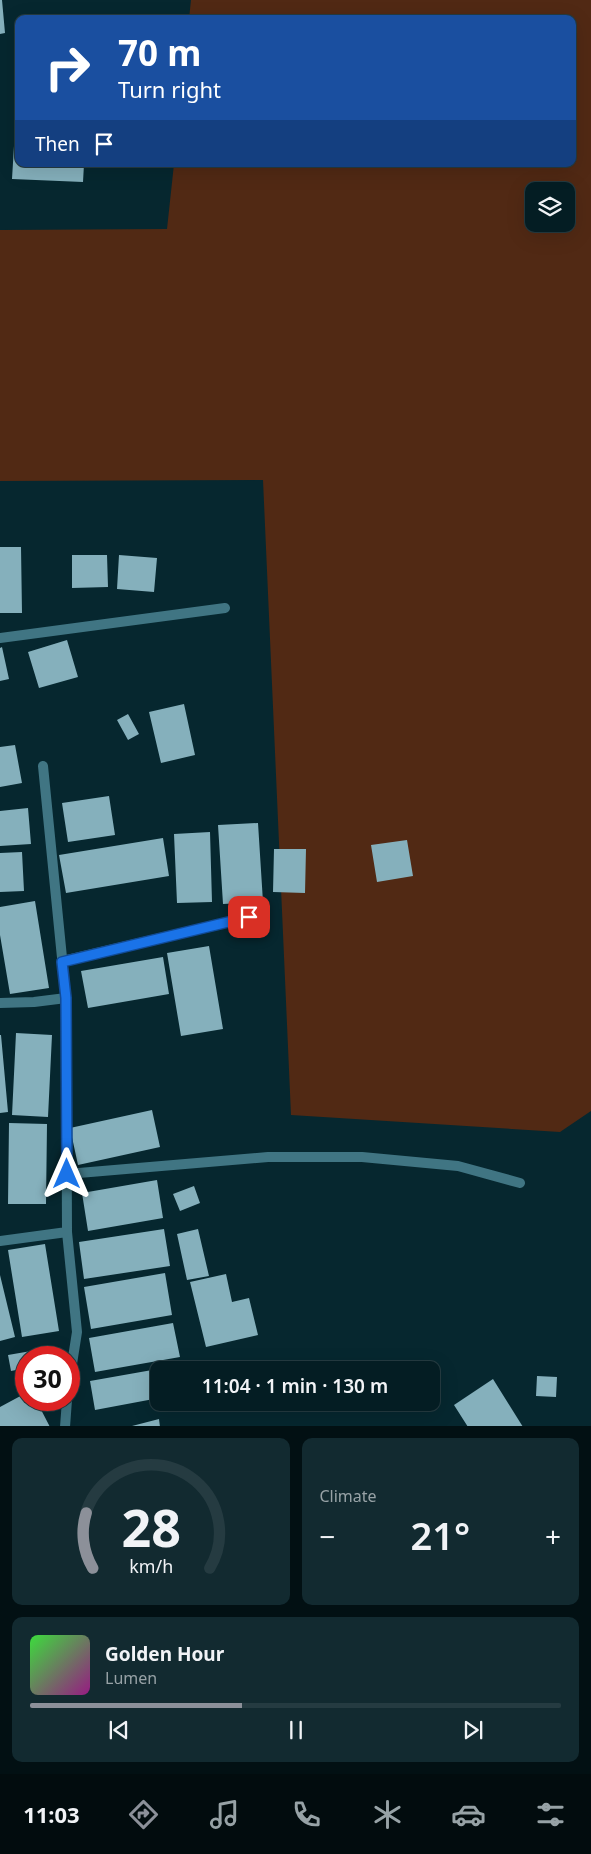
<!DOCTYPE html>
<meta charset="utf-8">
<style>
body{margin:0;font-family:"Noto Sans",sans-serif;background:#122a30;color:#f1f3f6;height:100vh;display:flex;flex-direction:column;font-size:19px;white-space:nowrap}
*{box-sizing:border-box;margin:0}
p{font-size:16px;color:#97a2a6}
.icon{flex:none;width:28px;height:28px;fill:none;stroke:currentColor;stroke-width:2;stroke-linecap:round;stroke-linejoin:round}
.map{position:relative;height:1426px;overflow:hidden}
.drawer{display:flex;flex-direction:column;gap:12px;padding:12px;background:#021013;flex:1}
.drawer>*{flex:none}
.hud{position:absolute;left:15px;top:15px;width:561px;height:152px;border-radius:10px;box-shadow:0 5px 20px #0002,0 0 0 1px #253b41;background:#1a4fa0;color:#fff;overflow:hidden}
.fabs{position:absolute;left:525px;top:182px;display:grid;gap:10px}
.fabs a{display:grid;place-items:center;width:50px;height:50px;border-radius:10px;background:#041d23;box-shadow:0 5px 20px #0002,0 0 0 1px #253b41;font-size:25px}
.speed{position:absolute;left:15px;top:1346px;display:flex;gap:10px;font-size:25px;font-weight:700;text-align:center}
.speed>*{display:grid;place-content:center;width:65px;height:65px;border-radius:50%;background:#041d23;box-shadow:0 5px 20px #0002,0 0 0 1px #253b41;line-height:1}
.speed .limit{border:8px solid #d22;background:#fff;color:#111}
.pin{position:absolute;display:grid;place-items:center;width:42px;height:42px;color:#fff;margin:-21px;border-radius:10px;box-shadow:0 2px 8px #0006}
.me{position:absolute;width:55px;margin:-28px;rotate:0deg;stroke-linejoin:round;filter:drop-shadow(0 0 4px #0008)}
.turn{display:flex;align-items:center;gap:18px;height:105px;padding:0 20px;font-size:22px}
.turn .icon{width:65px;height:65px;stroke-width:2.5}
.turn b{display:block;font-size:35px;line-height:42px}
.then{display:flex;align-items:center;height:48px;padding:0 20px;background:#0003;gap:10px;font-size:19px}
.big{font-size:38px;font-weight:600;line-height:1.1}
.drawer .tile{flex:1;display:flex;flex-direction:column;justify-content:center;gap:8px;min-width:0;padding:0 18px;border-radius:10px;background:#122a30}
.drawer .dial{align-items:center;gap:0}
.dial svg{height:130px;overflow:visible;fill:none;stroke:#253b41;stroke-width:7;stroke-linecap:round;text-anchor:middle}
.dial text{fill:#f1f3f6;stroke:none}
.song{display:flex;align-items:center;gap:15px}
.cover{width:60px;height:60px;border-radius:8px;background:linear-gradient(135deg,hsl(120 70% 55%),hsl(310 70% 35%))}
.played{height:5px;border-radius:2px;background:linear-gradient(90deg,#8c9099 40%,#253b41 40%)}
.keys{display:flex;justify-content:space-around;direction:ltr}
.heat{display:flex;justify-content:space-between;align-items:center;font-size:28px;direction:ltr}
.drawer .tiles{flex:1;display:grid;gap:12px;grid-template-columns:1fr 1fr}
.tile:last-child{grid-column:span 2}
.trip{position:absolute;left:150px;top:1361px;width:290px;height:50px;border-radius:10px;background:#041d23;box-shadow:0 5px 20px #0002,0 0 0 1px #253b41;font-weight:600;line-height:50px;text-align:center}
.menu{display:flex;height:80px;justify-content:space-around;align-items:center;background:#020c0e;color:#97a2a6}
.menu .icon{width:35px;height:35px}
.menu .current{color:#8c9099}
.menu b{font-size:22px;color:#f1f3f6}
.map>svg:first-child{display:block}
.green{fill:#512914;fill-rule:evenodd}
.building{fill:#85b0bc}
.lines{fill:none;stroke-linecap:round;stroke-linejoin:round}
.minor{stroke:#407583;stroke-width:10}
.route-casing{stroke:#114b97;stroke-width:12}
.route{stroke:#1a73e8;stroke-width:9}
</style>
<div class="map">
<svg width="591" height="1427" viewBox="0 0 591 1427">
<rect width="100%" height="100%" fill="#06272f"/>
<path class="green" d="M191,0h400v1111l-31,21 -269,-17 -28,-635 -263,1v-251l167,-1 7,-65h398v-145h-383zM534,191h32v33h-32z"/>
<path class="building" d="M0,0h2l3,33 -5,1z
M14,146h5v18h65l-1,18 -71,-3z
M0,547h21l1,66h-22z
M72,555h35l1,32 -36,1z
M119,555l38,3 -3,34 -37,-3z
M67,640l11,37 -39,11 -11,-36z
M2,647l7,32 -9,2v-33z
M184,704l11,51 -34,8 -12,-51z
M128,714l11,20 -11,6 -11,-20z
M15,745l7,38 -22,4v-40z
M109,796l6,39 -47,7 -6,-39z
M28,808l3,36 -31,2v-35z
M258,823l5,79 -40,2 -5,-79z
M210,832l2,70 -35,1 -3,-69z
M163,838l6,38 -103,17 -7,-38z
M407,840l6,36 -36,6 -6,-37z
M274,849h32l-1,44 -32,-1z
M22,852l2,39 -24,1v-39z
M35,901l14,87 -39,6 -10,-59v-28z
M209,946l14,83 -42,7 -14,-83z
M163,957l6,37 -81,14 -7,-37z
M16,1033l36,2 -4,82 -36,-2z
M0,1035h1l7,77 -8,1z
M152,1110l8,37 -82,18 -8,-37z
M9,1123l38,1 -1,80h-38z
M157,1180l6,38 -75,13 -6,-38z
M194,1186l6,17 -20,8 -7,-17z
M164,1229l6,37 -86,13 -5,-37z
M198,1229l11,47 -22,4 -10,-46z
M45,1244l14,87 -37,6 -14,-87z
M165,1273l7,42 -81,14 -7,-42z
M226,1274l6,28 17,-4 9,37 -52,12 -16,-65z
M0,1275l15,62 -15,4z
M173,1323l7,34 -85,15 -6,-34z
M37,1350l1,8h-12v10l-15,3 -3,-16z
M186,1364l2,6h-29v28l-64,12 -5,-29z
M537,1376l20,1 -1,20 -20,-1z
M493,1379l30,48h-55l-14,-22z
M26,1393v7h10l14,27h-50v-20z
M159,1419l1,8h-28v-1z"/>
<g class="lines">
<path class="minor" d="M0,638l225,-30
M43,766l23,232 1,234
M62,961l187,-44
M0,1003l34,-1 32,-4
M67,1174l201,-17h94l96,9 62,17
M0,1241l67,-9 10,100 -8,51
M65,1427l2,-27"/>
</g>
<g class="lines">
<g class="route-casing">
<path id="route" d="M67,1174l-1,-176 -4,-36 187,-45"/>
</g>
<use href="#route" class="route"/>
</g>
</svg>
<div class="fabs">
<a><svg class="icon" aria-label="layers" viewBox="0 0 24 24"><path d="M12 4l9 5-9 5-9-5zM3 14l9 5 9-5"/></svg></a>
</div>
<div class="speed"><div class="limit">30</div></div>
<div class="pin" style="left:249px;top:917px;background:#d93025"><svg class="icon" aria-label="arrive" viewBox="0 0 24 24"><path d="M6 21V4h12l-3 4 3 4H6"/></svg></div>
<svg class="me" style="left:67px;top:1174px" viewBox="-20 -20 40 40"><path d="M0-17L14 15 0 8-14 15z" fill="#1a73e8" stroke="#fff" stroke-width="4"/></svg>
<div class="trip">11:04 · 1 min · 130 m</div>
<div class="hud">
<div class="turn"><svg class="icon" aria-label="right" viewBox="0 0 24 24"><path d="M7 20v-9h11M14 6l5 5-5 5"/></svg><div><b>70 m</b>Turn right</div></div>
<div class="then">Then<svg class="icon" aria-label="arrive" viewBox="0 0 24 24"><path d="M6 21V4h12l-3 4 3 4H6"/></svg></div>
</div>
</div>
<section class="drawer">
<div class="tiles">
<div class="tile dial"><svg viewBox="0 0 100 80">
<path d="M14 69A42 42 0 1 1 86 69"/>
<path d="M14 69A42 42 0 0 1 10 35" stroke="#8c9099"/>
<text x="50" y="56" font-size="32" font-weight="700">28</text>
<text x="50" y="72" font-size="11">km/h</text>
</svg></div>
<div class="tile"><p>Climate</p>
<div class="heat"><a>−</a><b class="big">21°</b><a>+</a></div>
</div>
<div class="tile">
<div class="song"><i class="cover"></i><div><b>Golden Hour</b><p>Lumen</p></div></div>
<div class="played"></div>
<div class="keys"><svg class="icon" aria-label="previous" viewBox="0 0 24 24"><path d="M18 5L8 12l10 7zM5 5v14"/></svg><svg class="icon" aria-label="pause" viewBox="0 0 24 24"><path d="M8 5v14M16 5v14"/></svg><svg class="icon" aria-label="next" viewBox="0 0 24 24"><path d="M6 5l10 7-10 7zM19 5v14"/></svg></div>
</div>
</div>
</section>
<nav class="menu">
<b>11:03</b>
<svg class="icon current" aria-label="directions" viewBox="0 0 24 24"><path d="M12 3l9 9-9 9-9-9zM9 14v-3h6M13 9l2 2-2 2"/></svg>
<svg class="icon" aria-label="music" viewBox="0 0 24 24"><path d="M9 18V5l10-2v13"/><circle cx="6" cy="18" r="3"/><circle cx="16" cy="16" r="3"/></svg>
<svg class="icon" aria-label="phone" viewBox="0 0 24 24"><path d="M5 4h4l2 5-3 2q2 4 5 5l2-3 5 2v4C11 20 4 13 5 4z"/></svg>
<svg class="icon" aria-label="climate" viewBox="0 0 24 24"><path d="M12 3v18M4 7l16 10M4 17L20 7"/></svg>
<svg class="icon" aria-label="car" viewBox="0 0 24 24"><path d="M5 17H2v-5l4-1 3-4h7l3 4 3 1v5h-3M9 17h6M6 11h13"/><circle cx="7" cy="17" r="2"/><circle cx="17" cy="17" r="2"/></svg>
<svg class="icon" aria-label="filters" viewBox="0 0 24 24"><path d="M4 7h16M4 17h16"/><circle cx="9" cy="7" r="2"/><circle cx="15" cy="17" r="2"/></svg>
</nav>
